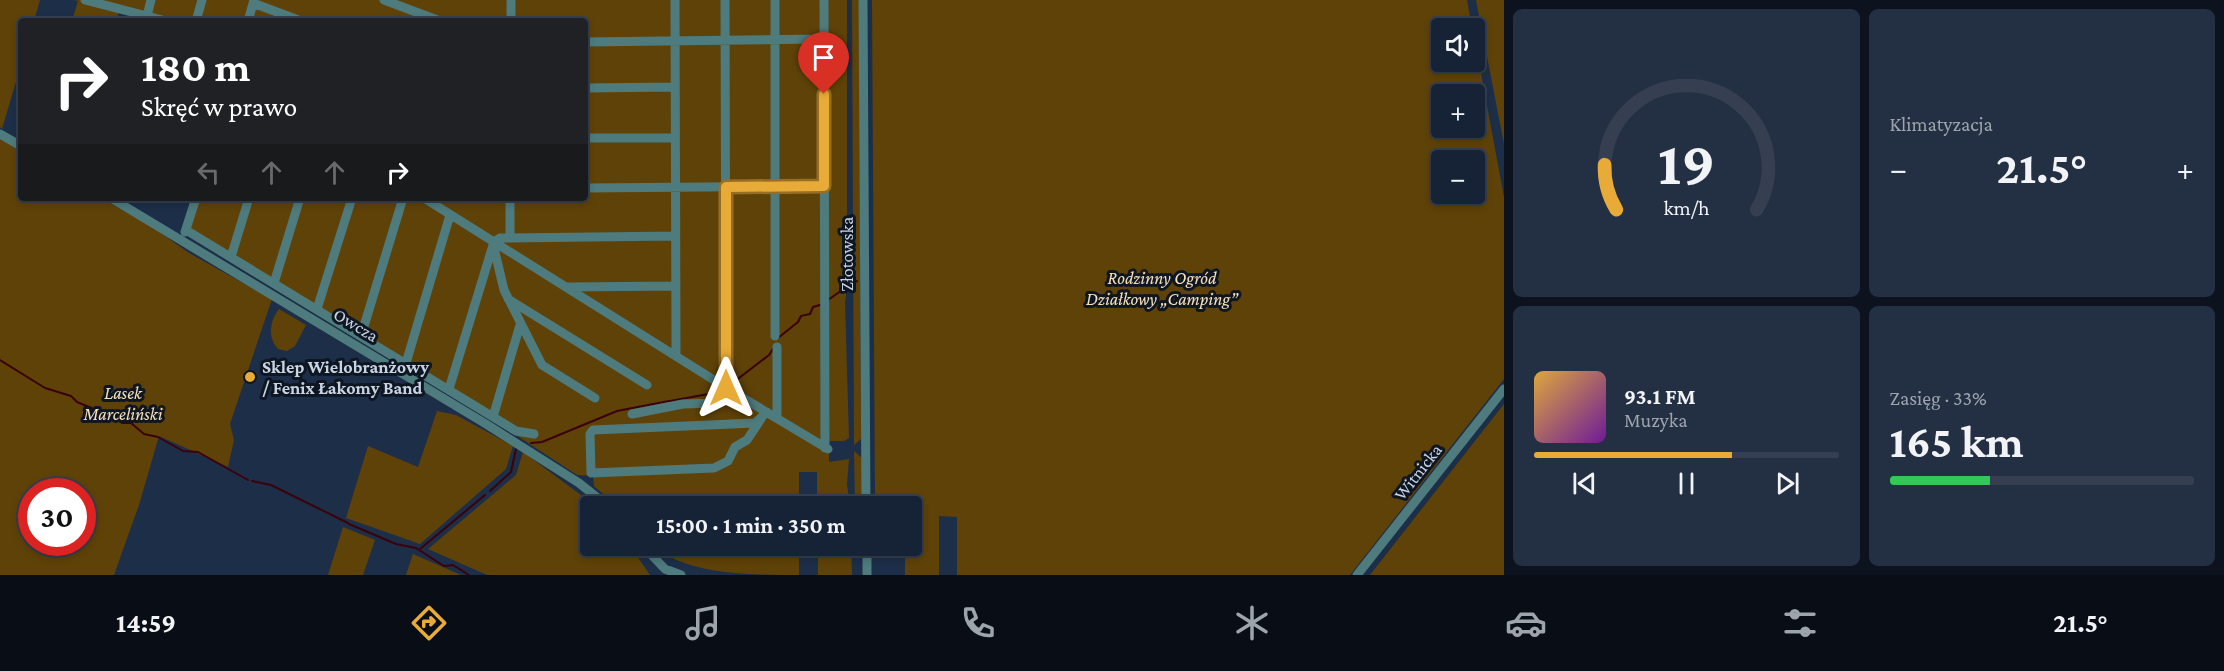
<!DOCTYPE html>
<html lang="pl">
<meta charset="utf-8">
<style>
body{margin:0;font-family:"Crimson Pro",serif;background:#232f42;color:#f1f3f6;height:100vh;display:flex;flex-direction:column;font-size:22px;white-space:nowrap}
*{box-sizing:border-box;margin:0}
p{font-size:20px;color:#9ea4ad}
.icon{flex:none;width:33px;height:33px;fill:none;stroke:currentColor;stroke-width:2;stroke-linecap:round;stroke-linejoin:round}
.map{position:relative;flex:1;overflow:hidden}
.sheet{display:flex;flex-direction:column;gap:9px;padding:9px;background:#0c131e;width:720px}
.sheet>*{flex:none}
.hud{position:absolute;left:18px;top:18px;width:570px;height:183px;border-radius:6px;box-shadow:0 3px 9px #0003,0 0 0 2px #353f51;background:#202124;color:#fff;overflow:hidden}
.tools{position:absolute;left:1431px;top:18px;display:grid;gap:12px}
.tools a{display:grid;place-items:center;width:54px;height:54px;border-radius:6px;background:#162236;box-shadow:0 3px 9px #0003,0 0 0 2px #353f51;font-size:30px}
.speed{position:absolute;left:18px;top:478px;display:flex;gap:12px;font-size:30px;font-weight:700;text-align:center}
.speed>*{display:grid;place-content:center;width:78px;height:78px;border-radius:50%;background:#162236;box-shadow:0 3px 9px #0003,0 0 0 2px #353f51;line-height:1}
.speed .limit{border:9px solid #d22;background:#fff;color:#111}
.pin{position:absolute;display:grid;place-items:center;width:51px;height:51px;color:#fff;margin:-62px -26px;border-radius:50% 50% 50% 0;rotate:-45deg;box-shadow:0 0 6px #0007}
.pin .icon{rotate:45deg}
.me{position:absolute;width:66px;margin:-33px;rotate:0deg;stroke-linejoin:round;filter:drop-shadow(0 0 4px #0008)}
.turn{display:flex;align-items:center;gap:21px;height:126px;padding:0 24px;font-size:27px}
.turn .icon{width:78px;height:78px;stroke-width:2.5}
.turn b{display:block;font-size:42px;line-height:51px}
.lanes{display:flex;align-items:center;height:57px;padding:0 24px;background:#0003;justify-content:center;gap:30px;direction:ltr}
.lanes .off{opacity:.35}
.big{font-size:45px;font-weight:700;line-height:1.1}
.sheet .card{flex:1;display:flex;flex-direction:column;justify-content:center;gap:9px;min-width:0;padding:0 21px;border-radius:9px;background:#232f42}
.sheet .dial{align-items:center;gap:0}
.dial svg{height:156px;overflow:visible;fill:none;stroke:#353f51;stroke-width:7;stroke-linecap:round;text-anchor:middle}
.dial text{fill:#f1f3f6;stroke:none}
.song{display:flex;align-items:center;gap:18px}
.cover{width:72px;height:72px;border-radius:9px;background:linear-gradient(135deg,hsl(40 70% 55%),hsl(280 70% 35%))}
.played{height:6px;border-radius:3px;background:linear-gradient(90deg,#e8ab37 65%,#353f51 65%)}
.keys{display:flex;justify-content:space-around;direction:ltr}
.heat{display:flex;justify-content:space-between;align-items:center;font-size:33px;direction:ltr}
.charge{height:9px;border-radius:4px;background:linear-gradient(90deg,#34c759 33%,#353f51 0)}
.sheet .tiles{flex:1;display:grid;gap:9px;grid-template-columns:repeat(2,1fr)}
.trip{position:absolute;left:580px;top:496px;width:342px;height:60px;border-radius:6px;background:#162236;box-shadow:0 3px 9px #0003,0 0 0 2px #353f51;font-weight:700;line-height:60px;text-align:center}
.menu{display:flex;height:96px;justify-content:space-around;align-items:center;background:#090e16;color:#9ea4ad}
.menu .icon{width:42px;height:42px}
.menu .active{color:#e8ab37}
.menu b{font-size:27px;color:#f1f3f6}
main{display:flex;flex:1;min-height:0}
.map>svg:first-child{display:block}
.green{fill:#5f4208;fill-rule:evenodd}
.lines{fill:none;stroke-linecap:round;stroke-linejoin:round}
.stream{stroke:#3c020b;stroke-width:2}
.minor{stroke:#4e7b7d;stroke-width:9}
.route-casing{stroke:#976f24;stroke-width:15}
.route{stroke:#e8ab37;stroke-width:10}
.poi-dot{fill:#e8ab37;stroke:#0e1622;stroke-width:2}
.labels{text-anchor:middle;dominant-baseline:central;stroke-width:6;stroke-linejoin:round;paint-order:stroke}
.street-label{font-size:18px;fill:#c8d3e4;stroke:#0e1622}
.park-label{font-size:18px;font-style:italic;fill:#f8e0bb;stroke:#0e1622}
.poi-label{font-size:18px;font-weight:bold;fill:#c8d3e4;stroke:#0e1622;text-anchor:start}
</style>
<main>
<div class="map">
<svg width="1504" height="575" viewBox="0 0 1504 575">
<rect width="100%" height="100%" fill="#1d2e48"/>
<path class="green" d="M0,0h40l-6,21h-13v44l-19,64 -2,-2z
M74,0h773v290l-2,12 4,136 -5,3h-15v21l20,-3 -2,25 3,23h-33v-35h-18v35h-181l-24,-21 -1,-10 -16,-1 -87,-57 -303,-183 5,-37h393v-177h-430l-36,-9 -3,9h-44l6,-20z
M852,0h7l2,439 -7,6z
M872,0h595l5,28h-30v34h32l1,-21 29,156v182l-154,196h-393v-58l-18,-1v59h-34v-29h7v-39h-37zM1442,94h32v34h-32zM1442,160h32v34h-32z
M1476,0h28v144z
M0,139l21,12v47h81l52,30 35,25 83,46 -42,125 4,16 -6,27 -69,-31 -20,69 -25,70h-114zM32,492h50v51h-50z
M279,309l27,16 -11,21 -8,5 -9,-2c-11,-12 -8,-28 1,-40z
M1504,404v171h-134z
M437,411l19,4 57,31 -7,23 -86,75 -74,-26 22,-72 50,21z
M854,451l8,7v49h-7z
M523,452l74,55h-6v39h39l20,29h-163l-59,-26 88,-74z
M343,527l32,13 -12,35h-35z
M654,546h145v29c-46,0 -113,0 -145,-29z
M818,546h33l1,29h-34z
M413,554l48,21h-55z"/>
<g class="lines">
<path class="stream" d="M854,283l3,-2
M828,300l17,-12
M778,338l20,-16 3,-6 9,-2 3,-7 10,-3
M0,360l45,28 26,8 6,6 24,10 6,-1 15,12h9l13,11 14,3 25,14 15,1 50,28
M730,385l39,-30 4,-6
M670,401l55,-10
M531,443l11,-1 75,-31 52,-10
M252,481l19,4 77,38
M490,491l21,-19 5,-23
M349,524l47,20 20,4 28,18 9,-1 16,10
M420,549l65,-54"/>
<path class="minor" d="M85,0l81,21
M384,0l56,21
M511,0v21
M675,0l1,356
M725,0l1,388
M775,0v336
M824,0l1,448
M863,0l3,507
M253,3l48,18
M147,16l4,-16
M196,21l6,-21
M248,21l6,-21
M585,42l238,-3
M585,88l90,-1
M0,134l21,12
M585,138h89
M585,188l239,-2
M111,198l375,226 93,59 30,24
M424,198l309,194 95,57
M186,230l330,201 18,3
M185,232l11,-34
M510,236v-38
M494,248l10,42 38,75 53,33
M231,257l18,-59
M274,283l26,-85
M567,287l109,-1
M508,299l139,86
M317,309l35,-111
M361,336l42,-138
M406,363l44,-148
M449,389l45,-147 6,-4 175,-2
M632,414l51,-10 34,-1 16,-11
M493,417l27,-92
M777,418v-71
M761,419l-14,21 -12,7 -7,14 -14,7 -123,5 -1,-39 3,-4 162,-7 12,-11
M643,546l22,23 16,6
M867,546v29
M1357,575l147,-186"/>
</g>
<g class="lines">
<g class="route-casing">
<path id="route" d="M726,388v-201l98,-1v-92"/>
</g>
<use href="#route" class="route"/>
</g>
<circle class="poi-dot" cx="250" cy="377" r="6"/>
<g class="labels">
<g class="street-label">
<text transform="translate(847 254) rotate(-90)">Złotowska</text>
<text transform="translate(356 325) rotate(31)">Owcza</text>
<text transform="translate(1418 472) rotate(-52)">Witnicka</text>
</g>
<g class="park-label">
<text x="1162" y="278">Rodzinny Ogród<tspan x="1162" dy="21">Działkowy „Camping”</tspan></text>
<text x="123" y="393">Lasek<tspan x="123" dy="21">Marceliński</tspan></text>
</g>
<g class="poi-label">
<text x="262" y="367">Sklep Wielobranżowy<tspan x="262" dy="21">/ Fenix Łakomy Band</tspan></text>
</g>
</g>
</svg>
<div class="tools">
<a><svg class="icon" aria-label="sound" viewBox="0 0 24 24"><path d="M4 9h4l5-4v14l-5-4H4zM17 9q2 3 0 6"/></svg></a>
<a>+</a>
<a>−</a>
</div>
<div class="speed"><div class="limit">30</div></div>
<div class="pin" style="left:824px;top:94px;background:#d93025"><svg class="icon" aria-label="arrive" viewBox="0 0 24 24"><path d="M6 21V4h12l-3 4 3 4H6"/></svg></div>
<svg class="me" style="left:726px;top:388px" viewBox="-20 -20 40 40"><path d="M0-17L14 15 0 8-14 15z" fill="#e8ab37" stroke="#fff" stroke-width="4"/></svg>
<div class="trip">15:00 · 1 min · 350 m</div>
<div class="hud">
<div class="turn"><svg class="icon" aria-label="right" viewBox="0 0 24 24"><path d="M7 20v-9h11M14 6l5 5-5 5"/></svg><div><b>180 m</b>Skręć w prawo</div></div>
<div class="lanes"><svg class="icon off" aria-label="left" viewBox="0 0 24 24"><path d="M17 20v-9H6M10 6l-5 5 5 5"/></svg><svg class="icon off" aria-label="ahead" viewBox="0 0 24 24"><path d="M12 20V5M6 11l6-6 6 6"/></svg><svg class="icon off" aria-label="ahead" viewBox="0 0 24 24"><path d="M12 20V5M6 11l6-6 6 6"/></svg><svg class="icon" aria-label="right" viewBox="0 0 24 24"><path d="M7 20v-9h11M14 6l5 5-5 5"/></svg></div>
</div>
</div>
<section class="sheet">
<div class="tiles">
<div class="card dial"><svg viewBox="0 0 100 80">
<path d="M14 69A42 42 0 1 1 86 69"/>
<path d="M14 69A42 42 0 0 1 8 46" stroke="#e8ab37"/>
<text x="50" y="56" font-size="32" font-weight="700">19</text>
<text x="50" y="72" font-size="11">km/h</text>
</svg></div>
<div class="card"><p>Klimatyzacja</p>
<div class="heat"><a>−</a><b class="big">21.5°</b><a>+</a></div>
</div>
<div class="card">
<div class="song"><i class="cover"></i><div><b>93.1 FM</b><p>Muzyka</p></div></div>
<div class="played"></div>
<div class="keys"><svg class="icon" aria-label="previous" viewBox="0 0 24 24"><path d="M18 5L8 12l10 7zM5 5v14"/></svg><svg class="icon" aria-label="pause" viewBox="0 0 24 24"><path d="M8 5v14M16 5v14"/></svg><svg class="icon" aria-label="next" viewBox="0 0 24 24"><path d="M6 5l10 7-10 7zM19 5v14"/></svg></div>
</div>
<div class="card"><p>Zasięg · 33%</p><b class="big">165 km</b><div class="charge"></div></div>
</div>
</section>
</main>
<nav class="menu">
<b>14:59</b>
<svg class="icon active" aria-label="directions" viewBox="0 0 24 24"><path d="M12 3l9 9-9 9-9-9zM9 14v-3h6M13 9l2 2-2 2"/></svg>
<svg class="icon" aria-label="music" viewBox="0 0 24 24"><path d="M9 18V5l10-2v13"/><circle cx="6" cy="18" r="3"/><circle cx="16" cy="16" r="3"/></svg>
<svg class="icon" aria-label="phone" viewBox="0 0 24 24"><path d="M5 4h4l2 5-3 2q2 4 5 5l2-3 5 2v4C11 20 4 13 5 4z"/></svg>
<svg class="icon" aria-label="climate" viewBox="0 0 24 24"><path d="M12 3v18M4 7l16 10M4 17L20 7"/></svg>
<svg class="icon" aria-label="car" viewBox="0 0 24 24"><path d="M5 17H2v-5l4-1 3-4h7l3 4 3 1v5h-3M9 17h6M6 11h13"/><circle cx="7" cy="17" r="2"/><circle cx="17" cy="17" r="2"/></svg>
<svg class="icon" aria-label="filters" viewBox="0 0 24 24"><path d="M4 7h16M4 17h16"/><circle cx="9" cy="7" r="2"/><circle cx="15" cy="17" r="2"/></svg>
<b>21.5°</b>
</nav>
